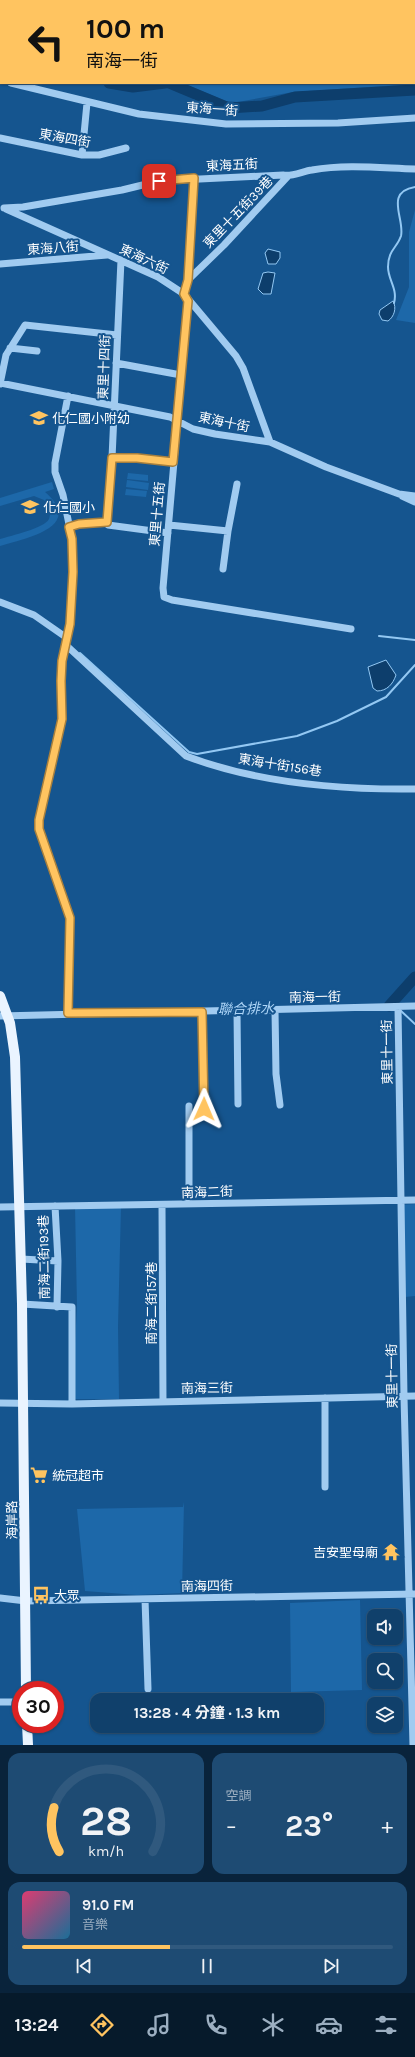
<!DOCTYPE html>
<html lang="zh-TW">
<meta charset="utf-8">
<style>
body{margin:0;font-family:Karla,"Noto Sans TC",sans-serif;background:#1e4b73;color:#f1f3f6;height:100vh;display:flex;flex-direction:column;font-size:15px;white-space:nowrap}
*{box-sizing:border-box;margin:0}
p{font-size:13px;color:#9cafc1}
.icon{flex:none;width:22px;height:22px;fill:none;stroke:currentColor;stroke-width:2;stroke-linecap:round;stroke-linejoin:round}
.map{position:relative;height:1745px;overflow:hidden}
.drawer{display:flex;flex-direction:column;gap:8px;padding:8px;background:#09233b;flex:1}
.drawer>*{flex:none}
.top-card{position:absolute;left:0px;top:0px;width:415px;height:84px;box-shadow:0 1px 3px #0004,0 0 0 1px #30597e;background:#ffc460;color:#111;overflow:hidden}
.tools{position:absolute;left:367px;top:1609px;display:grid;gap:8px}
.tools a{display:grid;place-items:center;width:36px;height:36px;border-radius:8px;background:#10406b;box-shadow:0 1px 3px #0004,0 0 0 1px #30597e;font-size:20px}
.speed{position:absolute;left:12px;top:1681px;display:flex;gap:8px;font-size:20px;font-weight:700;text-align:center}
.speed>*{display:grid;place-content:center;width:52px;height:52px;border-radius:50%;background:#10406b;box-shadow:0 1px 3px #0004,0 0 0 1px #30597e;line-height:1}
.speed .limit{border:6px solid #d22;background:#fff;color:#111}
.pin{position:absolute;display:grid;place-items:center;width:34px;height:34px;color:#fff;margin:-17px;border-radius:8px;box-shadow:0 2px 6px #0006}
.me{position:absolute;width:44px;margin:-22px;rotate:1deg;stroke-linejoin:round;filter:drop-shadow(0 0 3px #0008)}
.turn{display:flex;align-items:center;gap:14px;height:84px;padding:0 20px;font-size:18px}
.turn .icon{width:52px;height:52px;stroke-width:2.5}
.turn b{display:block;font-size:28px;line-height:34px}
.big{font-size:30px;font-weight:700;line-height:1.1}
.drawer .tile{flex:1;display:flex;flex-direction:column;justify-content:center;gap:6px;min-width:0;padding:0 14px;border-radius:12px;background:#1e4b73}
.drawer .dial{align-items:center;gap:0}
.dial svg{height:104px;overflow:visible;fill:none;stroke:#30597e;stroke-width:7;stroke-linecap:round;text-anchor:middle}
.dial text{fill:#f1f3f6;stroke:none}
.song{display:flex;align-items:center;gap:12px}
.cover{width:48px;height:48px;border-radius:6px;background:linear-gradient(135deg,hsl(340 70% 55%),hsl(200 70% 35%))}
.played{height:4px;border-radius:2px;background:linear-gradient(90deg,#ffc460 40%,#30597e 40%)}
.keys{display:flex;justify-content:space-around;direction:ltr}
.heat{display:flex;justify-content:space-between;align-items:center;font-size:22px;direction:ltr}
.drawer .tiles{flex:1;display:grid;gap:8px;grid-template-columns:1fr 1fr}
.tile:last-child{grid-column:span 2}
.trip{position:absolute;left:90px;top:1693px;width:234px;height:40px;border-radius:12px;background:#10406b;box-shadow:0 1px 3px #0004,0 0 0 1px #30597e;font-weight:700;line-height:40px;text-align:center}
.menu{display:flex;height:64px;justify-content:space-around;align-items:center;background:#061a2b;color:#9cafc1}
.menu .icon{width:28px;height:28px}
.menu .current{color:#ffc460}
.menu b{font-size:18px;color:#f1f3f6}
.map>svg:first-child{display:block}
.green{fill:#1d68a9}
.water{fill:#0d3e6c;stroke:#93c8f3}
.lines{fill:none;stroke-linecap:round;stroke-linejoin:round}
.stream{stroke:#93c8f3;stroke-width:2}
.river{stroke:#0d3e6c;stroke-width:11}
.minor{stroke:#a1cbf0;stroke-width:7}
.major{stroke:#eaf4ff;stroke-width:10}
.route-casing{stroke:#a67f3e;stroke-width:10}
.route{stroke:#ffc460;stroke-width:7}
.labels{text-anchor:middle;dominant-baseline:central;stroke-width:4;stroke-linejoin:round;paint-order:stroke}
.street-label{font-size:13px;fill:#fff;stroke:#15558f}
.poi-label{font-size:13px;fill:#fff;stroke:#15558f;text-anchor:start}
.water-label{font-size:14px;font-style:italic;fill:#add5f7;stroke:#15558f}
</style>
<div class="map">
<svg width="415" height="1745" viewBox="0 0 415 1745">
<rect width="100%" height="100%" fill="#15558f"/>
<path class="green" d="M414,60l1,24 -122,8 -55,10 -12,-1 -43,-18h231z
M415,210v113l-19,-3 13,-33v-55z
M128,473l20,2v6l-21,-2z
M127,480l22,3 -1,7 -22,-3z
M52,482l2,7 -9,3c41,35 -21,47 -45,54v-7c10,-3 45,-11 49,-20 2,-4 0,-11 -1,-15l-4,-4 -10,-4 -34,10v-8z
M126,489l21,2 -1,6 -21,-2z
M415,1204v92l-10,1 -5,-92z
M75,1206h46l-3,121 1,72h-47l5,-93z
M184,1502l-2,91 -45,2 -52,-4 -8,-82 106,-2z
M360,1600l2,90 -71,2 -1,-89z"/>
<path class="water" d="M268,249l12,3v6l-4,6h-8l-3,-11z
M268,272l7,1 -4,21h-8l-5,-5 5,-16z
M393,301c4,7 1,16 -5,20l-6,-1 -3,-6 1,-4z
M386,660l10,15c-3,9 -9,16 -19,16l-4,-3 -5,-21z"/>
<g class="lines">
<path class="stream" d="M394,303c4,-14 -6,-23 -6,-36 0,-17 9,-19 13,-31 4,-17 -17,-44 14,-49
M379,636l36,4
M80,653l109,99 8,2 100,-18 40,-15 49,-24 29,-32
M400,1010l15,14"/>
<path class="river" d="M0,57h1
M109,83l24,4 32,-4
M169,83l60,25 33,-2 33,-9 120,-7
M389,1006l26,-29"/>
<path class="minor" d="M5,1v-1
M138,1l1,-1
M0,15l1,-3
M0,36h1
M414,56h1
M0,80h1
M11,83l128,31 87,10 112,-1 77,-5
M0,138l82,17h17l27,-7
M82,155l5,-52
M4,208l19,-1 99,-17 37,-9 124,-6c9,2 20,-4 29,-5 34,-6 69,-2 103,-1
M6,209l152,68 26,17 52,62 7,12 27,74
M0,264l107,-9
M188,280l36,-35 64,-69
M184,294l4,-14 6,-102
M188,301l-25,287 1,9 8,3 179,29
M10,348l27,3
M116,363l65,12
M0,383l170,34 23,12 22,5 55,8 56,25 73,27 16,2
M0,384l6,-29 19,-30 92,10
M112,458h25l36,3
M402,496l13,6
M107,522l5,-64 9,-198
M107,522l1,3 60,8
M169,525l59,6 -5,38
M69,527l10,-3 28,-2
M228,531l9,-47
M0,602l34,13 33,23
M67,646l119,110c71,27 153,34 229,33
M398,1007l6,390 9,348
M275,1010l1,64 4,31
M237,1011l1,93
M202,1012l2,97
M68,1013l2,-95 -31,-89v-9l23,-101 -1,-38 1,-20 8,-37 3,-53 -1,-32 -9,-44 -8,-23v-9l13,-67
M0,1016l415,-10
M189,1106v97
M55,1206l3,55 -1,46
M162,1206l1,195
M0,1207l415,-7
M21,1259l37,2
M22,1304l50,3v97
M0,1403l72,1 343,-8
M325,1487v-89
M0,1598l26,3 389,-7
M145,1599l3,90
M0,1702h21"/>
<path class="major" d="M0,996l10,27 5,34 7,247 4,386
M27,1724l1,21"/>
</g>
<g class="lines">
<g class="route-casing">
<path id="route" d="M159,181l35,-3 -6,102 -4,14 4,7 -15,161 -36,-4h-25l-5,64 -28,2 -10,3 3,12 1,33 -3,52 -8,37 -1,20 1,38 -23,101v9l31,89 -2,95 134,-1 2,97"/>
</g>
<use href="#route" class="route"/>
</g>
<defs>
<g id="school-bare" transform="scale(1.38)"><path d="M0-5L7-2L0 1L-7-2ZM-4 1L0 2.5L4 1V4Q0 6-4 4Z" fill="#ffc460" stroke="#15558f" stroke-width="2.5" paint-order="stroke"/></g>
<g id="supermarket-bare" transform="scale(1.38)"><path d="M-6-5.5h2.5l.6 2H6L4.5 2H-2.5L-4.4-4H-6ZM-1.5 3.2a1.3 1.3 0 1 0 .1 0ZM3 3.2a1.3 1.3 0 1 0 .1 0Z" fill="#ffc460" stroke="#15558f" stroke-width="2.5" paint-order="stroke"/></g>
<g id="temple-bare" transform="scale(1.38)"><path d="M0-6L5-2H3V0L6.5 2.5H4V6H1.5V3h-3V6H-4V2.5H-6.5L-3 0V-2H-5Z" fill="#ffc460" stroke="#15558f" stroke-width="2.5" paint-order="stroke"/></g>
<g id="bus-bare" transform="scale(1.38)"><path d="M-5-6H5V4H4V6H2V4H-2V6H-4V4H-5ZM-3.5-4V0h7V-4ZM-3.5 1.2v1.5H-2V1.2ZM2 1.2v1.5H3.5V1.2Z" fill="#ffc460" stroke="#15558f" stroke-width="2.5" paint-order="stroke"/></g>
</defs>
<g fill-rule="evenodd">
<use href="#school-bare" x="39" y="418"/>
<use href="#school-bare" x="30" y="507"/>
<use href="#supermarket-bare" x="39" y="1475"/>
<use href="#temple-bare" x="391" y="1552"/>
<use href="#bus-bare" x="41" y="1595"/>
</g>
<g class="labels">
<g class="street-label">
<text transform="translate(212 109) rotate(4)">東海一街</text>
<text transform="translate(65 138) rotate(10)">東海四街</text>
<text transform="translate(232 165) rotate(-3)">東海五街</text>
<text transform="translate(238 212) rotate(-46)">東里十五街39巷</text>
<text transform="translate(53 248) rotate(-4)">東海八街</text>
<text transform="translate(144 259) rotate(25)">東海六街</text>
<text transform="translate(104 367) rotate(-88)">東里十四街</text>
<text transform="translate(224 422) rotate(12)">東海十街</text>
<text transform="translate(157 514) rotate(-85)">東里十五街</text>
<text transform="translate(280 765) rotate(9)">東海十街156巷</text>
<text transform="translate(315 997) rotate(-1)">南海一街</text>
<text transform="translate(387 1052) rotate(-91)">東里十一街</text>
<text transform="translate(207 1192) rotate(-2)">南海二街</text>
<text transform="translate(44 1257) rotate(-91)">南海二街193巷</text>
<text transform="translate(151 1303) rotate(-90)">南海二街157巷</text>
<text transform="translate(392 1376) rotate(-91)">東里十一街</text>
<text transform="translate(207 1388) rotate(-1)">南海三街</text>
<text transform="translate(12 1520) rotate(-91)">海岸路</text>
<text transform="translate(207 1586) rotate(-1)">南海四街</text>
</g>
<g class="poi-label">
<text x="52" y="418">化仁國小附幼</text>
<text x="43" y="507">化仁國小</text>
<text x="52" y="1475">統冠超市</text>
<text x="378" y="1552" text-anchor="end">吉安聖母廟</text>
<text x="54" y="1595">大眾</text>
</g>
<g class="water-label">
<text transform="translate(246 1009) rotate(-1)">聯合排水</text>
</g>
</g>
</svg>
<div class="tools">
<a><svg class="icon" aria-label="sound" viewBox="0 0 24 24"><path d="M4 9h4l5-4v14l-5-4H4zM17 9q2 3 0 6"/></svg></a>
<a><svg class="icon" aria-label="search" viewBox="0 0 24 24"><circle cx="10" cy="10" r="6"/><path d="M15 15l6 6"/></svg></a>
<a><svg class="icon" aria-label="layers" viewBox="0 0 24 24"><path d="M12 4l9 5-9 5-9-5zM3 14l9 5 9-5"/></svg></a>
</div>
<div class="speed"><div class="limit">30</div></div>
<div class="pin" style="left:159px;top:181px;background:#d93025"><svg class="icon" aria-label="arrive" viewBox="0 0 24 24"><path d="M6 21V4h12l-3 4 3 4H6"/></svg></div>
<svg class="me" style="left:204px;top:1109px" viewBox="-20 -20 40 40"><path d="M0-17L14 15 0 8-14 15z" fill="#ffc460" stroke="#fff" stroke-width="4"/></svg>
<div class="trip">13:28 · 4 分鐘 · 1.3 km</div>
<div class="top-card">
<div class="turn"><svg class="icon" aria-label="left" viewBox="0 0 24 24"><path d="M17 20v-9H6M10 6l-5 5 5 5"/></svg><div><b>100 m</b>南海一街</div></div>
</div>
</div>
<section class="drawer">
<div class="tiles">
<div class="tile dial"><svg viewBox="0 0 100 80">
<path d="M14 69A42 42 0 1 1 86 69"/>
<path d="M14 69A42 42 0 0 1 10 35" stroke="#ffc460"/>
<text x="50" y="56" font-size="32" font-weight="700">28</text>
<text x="50" y="72" font-size="11">km/h</text>
</svg></div>
<div class="tile"><p>空調</p>
<div class="heat"><a>−</a><b class="big">23°</b><a>+</a></div>
</div>
<div class="tile">
<div class="song"><i class="cover"></i><div><b>91.0 FM</b><p>音樂</p></div></div>
<div class="played"></div>
<div class="keys"><svg class="icon" aria-label="previous" viewBox="0 0 24 24"><path d="M18 5L8 12l10 7zM5 5v14"/></svg><svg class="icon" aria-label="pause" viewBox="0 0 24 24"><path d="M8 5v14M16 5v14"/></svg><svg class="icon" aria-label="next" viewBox="0 0 24 24"><path d="M6 5l10 7-10 7zM19 5v14"/></svg></div>
</div>
</div>
</section>
<nav class="menu">
<b>13:24</b>
<svg class="icon current" aria-label="directions" viewBox="0 0 24 24"><path d="M12 3l9 9-9 9-9-9zM9 14v-3h6M13 9l2 2-2 2"/></svg>
<svg class="icon" aria-label="music" viewBox="0 0 24 24"><path d="M9 18V5l10-2v13"/><circle cx="6" cy="18" r="3"/><circle cx="16" cy="16" r="3"/></svg>
<svg class="icon" aria-label="phone" viewBox="0 0 24 24"><path d="M5 4h4l2 5-3 2q2 4 5 5l2-3 5 2v4C11 20 4 13 5 4z"/></svg>
<svg class="icon" aria-label="climate" viewBox="0 0 24 24"><path d="M12 3v18M4 7l16 10M4 17L20 7"/></svg>
<svg class="icon" aria-label="car" viewBox="0 0 24 24"><path d="M5 17H2v-5l4-1 3-4h7l3 4 3 1v5h-3M9 17h6M6 11h13"/><circle cx="7" cy="17" r="2"/><circle cx="17" cy="17" r="2"/></svg>
<svg class="icon" aria-label="filters" viewBox="0 0 24 24"><path d="M4 7h16M4 17h16"/><circle cx="9" cy="7" r="2"/><circle cx="15" cy="17" r="2"/></svg>
</nav>
